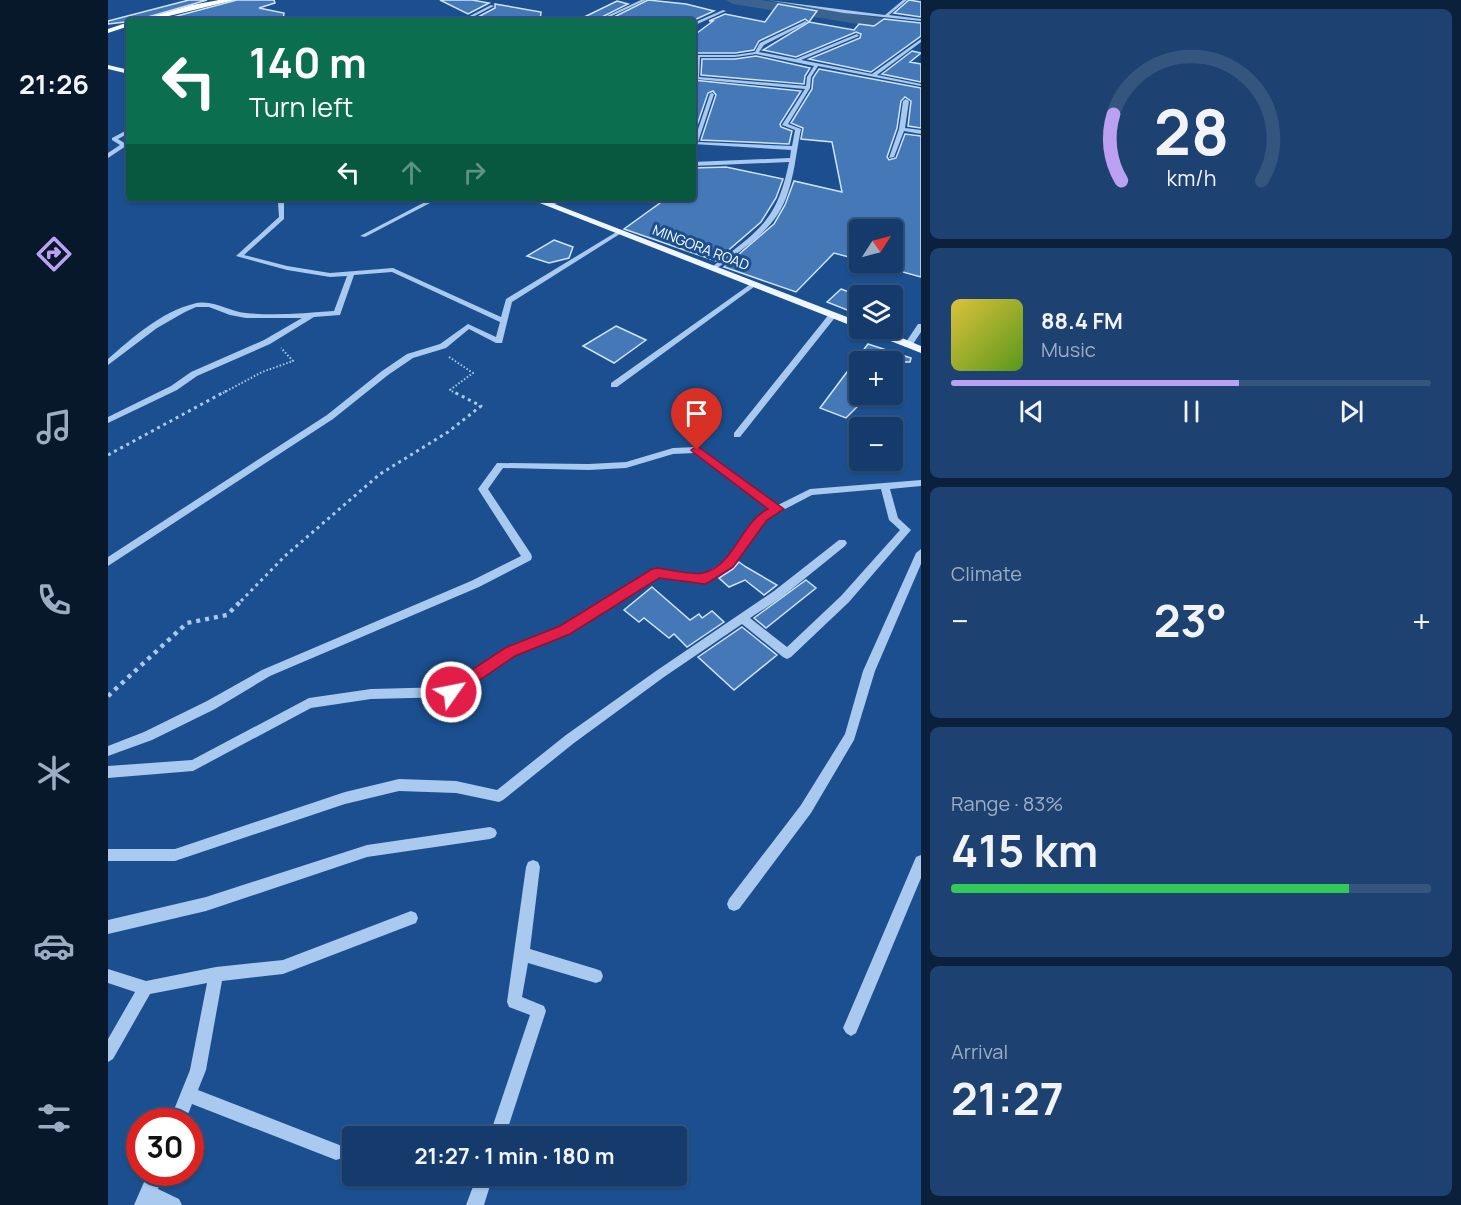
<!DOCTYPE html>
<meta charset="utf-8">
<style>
body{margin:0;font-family:Manrope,sans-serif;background:#1d4271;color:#f1f3f6;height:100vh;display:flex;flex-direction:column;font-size:22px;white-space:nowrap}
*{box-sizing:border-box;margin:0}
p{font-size:20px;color:#9dadc1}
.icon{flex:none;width:33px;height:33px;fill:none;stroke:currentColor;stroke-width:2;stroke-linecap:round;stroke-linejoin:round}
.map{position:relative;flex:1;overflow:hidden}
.drawer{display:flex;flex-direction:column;gap:9px;padding:9px;background:#0b203b;width:540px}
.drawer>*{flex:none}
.hud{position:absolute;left:18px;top:18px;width:570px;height:183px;border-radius:6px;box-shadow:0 2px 4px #0004,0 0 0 2px #33557e;background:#0b6e4f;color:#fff;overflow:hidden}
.needle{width:39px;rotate:54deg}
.controls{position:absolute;left:741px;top:219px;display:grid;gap:12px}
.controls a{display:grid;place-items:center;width:54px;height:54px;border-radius:6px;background:#143b6b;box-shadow:0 2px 4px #0004,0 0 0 2px #33557e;font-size:30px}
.speed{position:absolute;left:18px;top:1108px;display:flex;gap:12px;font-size:30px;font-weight:700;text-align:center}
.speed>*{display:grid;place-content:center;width:78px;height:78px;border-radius:50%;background:#143b6b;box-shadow:0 2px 4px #0004,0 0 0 2px #33557e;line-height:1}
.speed .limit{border:9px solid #d22;background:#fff;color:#111}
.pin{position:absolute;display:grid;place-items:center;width:51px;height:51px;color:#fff;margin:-62px -26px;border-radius:50% 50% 50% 0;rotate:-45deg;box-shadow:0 0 6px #0007}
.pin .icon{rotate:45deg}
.me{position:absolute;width:66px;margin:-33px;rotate:57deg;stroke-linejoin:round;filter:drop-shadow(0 0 4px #0008)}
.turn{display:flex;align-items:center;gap:21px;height:126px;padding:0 24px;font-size:27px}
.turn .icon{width:78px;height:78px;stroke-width:2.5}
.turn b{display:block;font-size:42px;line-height:51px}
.lanes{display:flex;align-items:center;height:57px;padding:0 24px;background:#0003;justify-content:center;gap:30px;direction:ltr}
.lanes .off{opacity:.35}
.big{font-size:45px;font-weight:700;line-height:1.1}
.drawer .widget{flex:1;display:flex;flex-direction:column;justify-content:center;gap:9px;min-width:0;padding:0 21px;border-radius:9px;background:#1d4271}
.drawer .dial{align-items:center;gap:0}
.dial svg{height:156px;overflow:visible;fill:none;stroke:#33557e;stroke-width:7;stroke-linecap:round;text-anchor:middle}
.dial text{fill:#f1f3f6;stroke:none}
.song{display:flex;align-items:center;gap:18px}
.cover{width:72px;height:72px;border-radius:9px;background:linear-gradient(135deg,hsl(50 70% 55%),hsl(90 70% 35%))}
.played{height:6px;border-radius:3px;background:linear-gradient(90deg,#bca0f2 60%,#33557e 60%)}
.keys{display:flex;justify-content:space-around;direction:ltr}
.heat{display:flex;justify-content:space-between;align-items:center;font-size:33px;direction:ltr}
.charge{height:9px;border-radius:4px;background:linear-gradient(90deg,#34c759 83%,#33557e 0)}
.trip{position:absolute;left:234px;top:1126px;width:345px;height:60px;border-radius:6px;background:#143b6b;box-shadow:0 2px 4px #0004,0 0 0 2px #33557e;font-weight:700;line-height:60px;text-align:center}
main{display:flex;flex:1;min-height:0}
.menu{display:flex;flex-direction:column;width:108px;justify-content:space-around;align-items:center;background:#08182b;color:#9dadc1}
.menu .icon{width:42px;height:42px}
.menu .on{color:#bca0f2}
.menu b{font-size:27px;color:#f1f3f6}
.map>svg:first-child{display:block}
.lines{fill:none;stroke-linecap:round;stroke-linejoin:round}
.river{fill:#3c6290;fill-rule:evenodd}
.building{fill:#4478b7;stroke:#cfe3fa;stroke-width:1.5}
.path-far2{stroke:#a9c9ee;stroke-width:2;stroke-dasharray:1.5 2;stroke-linecap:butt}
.path-far1{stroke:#a9c9ee;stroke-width:3;stroke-dasharray:3 4;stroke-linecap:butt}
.path{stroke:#a9c9ee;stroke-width:4.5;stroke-dasharray:4 5;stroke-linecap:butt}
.minor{fill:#a9c9ee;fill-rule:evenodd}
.major{fill:#f0f6ff;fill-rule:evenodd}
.highway{fill:#fff;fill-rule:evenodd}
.route{fill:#e11d48;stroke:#92132f;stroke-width:1.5}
.labels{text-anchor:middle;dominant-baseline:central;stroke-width:6;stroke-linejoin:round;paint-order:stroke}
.far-street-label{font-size:14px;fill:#fff;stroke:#1b4f8f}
</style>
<main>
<nav class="menu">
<b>21:26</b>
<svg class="icon on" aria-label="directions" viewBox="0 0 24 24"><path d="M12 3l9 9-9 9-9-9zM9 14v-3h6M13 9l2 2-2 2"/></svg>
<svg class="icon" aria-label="music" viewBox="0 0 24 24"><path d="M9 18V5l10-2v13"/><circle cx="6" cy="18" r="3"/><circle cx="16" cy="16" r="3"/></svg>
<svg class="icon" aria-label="phone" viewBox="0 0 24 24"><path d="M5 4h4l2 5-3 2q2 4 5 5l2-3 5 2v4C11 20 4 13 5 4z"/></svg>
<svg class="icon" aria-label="climate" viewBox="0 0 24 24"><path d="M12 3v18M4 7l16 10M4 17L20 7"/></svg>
<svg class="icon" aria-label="car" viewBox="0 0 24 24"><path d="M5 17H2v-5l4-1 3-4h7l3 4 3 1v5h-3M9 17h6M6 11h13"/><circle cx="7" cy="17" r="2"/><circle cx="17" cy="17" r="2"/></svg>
<svg class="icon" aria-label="filters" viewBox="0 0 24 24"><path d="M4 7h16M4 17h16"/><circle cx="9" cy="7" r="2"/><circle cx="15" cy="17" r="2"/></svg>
</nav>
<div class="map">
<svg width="813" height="1205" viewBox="0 0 813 1205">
<rect width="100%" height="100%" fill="#1b4f8f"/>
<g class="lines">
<path class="river" d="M618,0h35l160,24v10l-188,-30z"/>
</g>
<path class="building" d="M81,0h18l-73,21 -26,3v-3z
M129,0h37l1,3 -16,5 25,5 -1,8h-125z
M332,0h32l17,3 -21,11z
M540,0l38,4 28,7 -22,10h-86z
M801,0l12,2v15l-27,-4z
M509,1l11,3 -34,17h-18z
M387,4l46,8 -1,9h-58l-6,-3 19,-10z
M670,4l39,7 -8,11 -4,-3 -46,22 -5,9 -19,3h-42v-17l20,-15h-4l16,-7 40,8z
M776,19l37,4v13l-50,36 -62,-13 51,-21 1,-4 -5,-2 -60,25 -33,-7 46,-28 45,8 5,-6 15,2z
M804,51l9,2 -11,9 11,2v18l-39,-8z
M648,56l54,12 -5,8 -1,8 -103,-9 1,-16h33z
M711,69l102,19v40l-13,-2 3,-25 -6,-4 -4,4 -4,27 -10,29 2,3 7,-2 9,-24 16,2v141l-29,-8v-39h-32v30l-26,-7 -38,39 -72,-25 50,-43 11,-19 9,-24 48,11 -10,-50 -31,-3 2,-11 -12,-5 21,-34 1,-11z
M585,80l108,11 -21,33 1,3 11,4 -3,13 -88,-4 15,-45 -3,-4 -5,2 -15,44z
M618,167l57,12 -7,19 -15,24 -45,39 -92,-32 43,-31h26v-30z
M446,240l19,7 -4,11 -20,5 -22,-7z
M733,289l19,7v9l-8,7 -25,-10z
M508,326l30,14 -32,23 -31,-17z
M760,344l43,14 -1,4h-50v42l-14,14 -26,-10z
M631,562l7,5 31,18 -13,10 -19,-15 -16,7 -10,-9 14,-9z
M698,580l10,8 -50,40 -12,-10z
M544,587l38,33 9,-6 3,4 10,-7 12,11 -37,25 -13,-13 -5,4 -25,-20 -5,4 -15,-12z
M634,627l35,28 -43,35 -36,-33z"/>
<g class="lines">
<path class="path-far2" d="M341,357l24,16 -23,17 5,3
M115,393l39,-21 31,-11 -12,-13"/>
<path class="path-far1" d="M0,455l118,-64
M133,601l44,-45 95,-82 68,-42 33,-26 -29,-15"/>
<path class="path" d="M0,696l79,-73 40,-8 15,-15"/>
<path class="minor" d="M533,0h5l-45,21h-5z
M659,0l118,15 18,-15h4l-18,15 32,4v2l-77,-8z
M383,5l3,1 -29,15h-5z
M615,10l3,1 -33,15v-3z
M209,17l46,3 2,1 -49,-2z
M698,21l1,2 -43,22 -5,7 37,7 61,-25 2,2 -58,24 71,14 49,-35v3l-44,33 44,9v2l-103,-20 -7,11 -1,11 -22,36 13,5c-6,28 -7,60 -23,85 -15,23 -40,38 -62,55h-4v-2c45,-36 65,-44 77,-105l-96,4v-4l97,-4 1,-8 -98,-6 17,-50 2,-1 2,1 -16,48 94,4 3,-16 -13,-5 23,-36 -110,-10 1,-22h-3v-2h42l20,-3 5,-9zM648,54l58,12 -7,11 -1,9 -107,-9 1,-20h35z
M798,99l3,2 -4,27 16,2v4l-17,-3 -10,26 -5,1 10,-29 4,-28z
M21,129v4l-11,6 8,5v2l-18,12v-5l12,-8 -8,-5v-2z
M179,198h9l-12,5v16l-40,36 43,11 43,7 63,-5 108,49 5,-18 112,-68 5,1 -111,70 -10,41h-6l-27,-14 -23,19 -33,10 -25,17 -55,44 -225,147v-9l219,-142 55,-44 25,-17 33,-10 28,-20 28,13 4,-15 -108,-50 -38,3 -14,40 -26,2 -44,27 -73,32 -20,14 -69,33v-6l63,-31 20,-14 73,-32 38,-22h-56l-16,-3 -21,-8h-13l-11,5 -28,16 -49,37v-6c24,-21 53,-47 85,-55 19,-6 34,7 53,9 29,3 59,0 88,-2l13,-35 -17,1 -43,-7 -51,-14 43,-39 -1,-15z
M451,198h8l-16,8 -5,-1z
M319,201l5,1 -67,35 -5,-1z
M644,283l6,1 -141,103h-6v-4z
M722,313l7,2 -97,122h-6v-4z
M810,324h3v8l-10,15h-6l-1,-2z
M589,447l81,58 32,-16 111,-9v6l-31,3 8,29 13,12 -62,72 -58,55 -4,2 -4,-2 -41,-33 -78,53 -90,66 -71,57 -4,2 -43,-9 -57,-2 -54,13 -170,57h-67v-12h67l170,-57 54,-13 57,2 41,9 69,-55 90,-64 118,-80 65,-51h6l2,3 -2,3 -63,51 -32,21 37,29 54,-51 59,-66 -11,-10 -8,-31 -69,6 -46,24 -34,48 -23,15 -4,1 -47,-6 -89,56 -55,22 -63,42 -80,2 -60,9 -118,63 -85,7v-12l84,-6 117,-62 62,-9 78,-2 57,-38 55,-22 92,-57 4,-1 46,6 21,-14 36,-46 10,-6 -75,-56 -22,1 -47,14 -37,2 -86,-2 -15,21 43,65 1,3 -1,3 -52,27 -209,89 -55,33 -63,31 -44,16v-10l36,-14 63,-31 55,-31 209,-89 50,-25 -43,-67 19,-26 92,1 37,-2 47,-14z
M813,549v15l-46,107 -21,69 -43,73 -72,96 -5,2 -5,-2 -2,-5 2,-5 72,-94 44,-71 18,-63 53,-118z
M382,827l5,2 2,4 -2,4 -5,2 -123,18 -161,54 -98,23v-14l98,-23 161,-52z
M813,855v23l-65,155 -5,3 -5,-3 -3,-5 73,-171z
M425,860l5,2 2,5 -10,82 66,20 5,2 2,5 -2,5 -5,2 -68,-20 -6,34 22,9 2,5 -41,126h-16l41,-122 -21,-8 -2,-5 19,-135 2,-5z
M303,911l5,2 2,5 -2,5 -133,51 -61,7 -16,89 -8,20 144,56 2,6 -2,6 -6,2 -144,-56 -7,18h-16l21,-52 17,-87 -57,11 -37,65 -5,3v-23l27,-47 -27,-9v-14l38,12 70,-14 67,-7z
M40,1173h16l-6,16 21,10 3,6h-48z
M369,1176h16l-9,29h-18z"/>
<path class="major" d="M0,65l21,5v4l-21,-5z
M419,198h12l321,124v6h18l43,18v7z"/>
<path class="highway" d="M111,0h16l-87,21h-12l56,-16z
M21,22v4l-21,7v-4z"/>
</g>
<path class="route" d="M589,446l87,63 -17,11 -34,47 -24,15 -4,2 -46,-6 -89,56 -55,22 -59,40 -5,2 -5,-2 -3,-4 3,-5 59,-39 55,-22 92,-57 5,-1c11,1 37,8 46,5 32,-8 38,-51 65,-64l-75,-57 -2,-2z"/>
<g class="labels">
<g class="far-street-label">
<text transform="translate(593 247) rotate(21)">MINGORA ROAD</text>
</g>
</g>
</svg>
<div class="controls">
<a><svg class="needle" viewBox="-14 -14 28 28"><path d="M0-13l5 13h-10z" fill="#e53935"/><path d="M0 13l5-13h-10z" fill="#9dadc1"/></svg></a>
<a><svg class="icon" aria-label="layers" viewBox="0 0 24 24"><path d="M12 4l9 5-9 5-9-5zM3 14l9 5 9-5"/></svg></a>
<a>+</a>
<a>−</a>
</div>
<div class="speed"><div class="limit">30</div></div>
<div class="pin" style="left:589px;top:450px;background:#d93025"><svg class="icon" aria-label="arrive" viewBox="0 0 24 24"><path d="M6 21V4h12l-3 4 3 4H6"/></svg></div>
<svg class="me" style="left:343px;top:692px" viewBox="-20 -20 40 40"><circle r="17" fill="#e11d48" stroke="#fff" stroke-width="3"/><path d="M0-11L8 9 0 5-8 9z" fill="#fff"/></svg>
<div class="trip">21:27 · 1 min · 180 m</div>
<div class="hud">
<div class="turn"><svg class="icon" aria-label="left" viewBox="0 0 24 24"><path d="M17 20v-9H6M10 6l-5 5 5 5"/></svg><div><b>140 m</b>Turn left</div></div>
<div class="lanes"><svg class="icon" aria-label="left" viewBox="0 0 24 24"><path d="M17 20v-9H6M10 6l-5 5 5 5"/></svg><svg class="icon off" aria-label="ahead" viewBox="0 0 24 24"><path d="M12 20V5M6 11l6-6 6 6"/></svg><svg class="icon off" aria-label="right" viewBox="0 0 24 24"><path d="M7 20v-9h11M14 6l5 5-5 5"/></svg></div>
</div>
</div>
<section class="drawer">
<div class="widget dial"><svg viewBox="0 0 100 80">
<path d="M14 69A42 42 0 1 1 86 69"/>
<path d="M14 69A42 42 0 0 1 10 35" stroke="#bca0f2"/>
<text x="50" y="56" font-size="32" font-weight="700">28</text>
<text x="50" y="72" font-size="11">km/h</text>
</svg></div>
<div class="widget">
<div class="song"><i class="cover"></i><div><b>88.4 FM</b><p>Music</p></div></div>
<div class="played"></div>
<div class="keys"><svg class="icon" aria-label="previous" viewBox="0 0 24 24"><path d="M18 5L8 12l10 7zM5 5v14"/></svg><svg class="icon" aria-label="pause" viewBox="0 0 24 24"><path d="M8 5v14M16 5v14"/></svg><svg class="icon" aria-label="next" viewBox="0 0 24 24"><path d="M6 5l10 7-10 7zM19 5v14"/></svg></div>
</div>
<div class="widget"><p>Climate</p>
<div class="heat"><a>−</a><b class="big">23°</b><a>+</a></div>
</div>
<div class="widget"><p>Range · 83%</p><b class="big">415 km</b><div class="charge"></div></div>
<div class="widget"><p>Arrival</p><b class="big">21:27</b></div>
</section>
</main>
